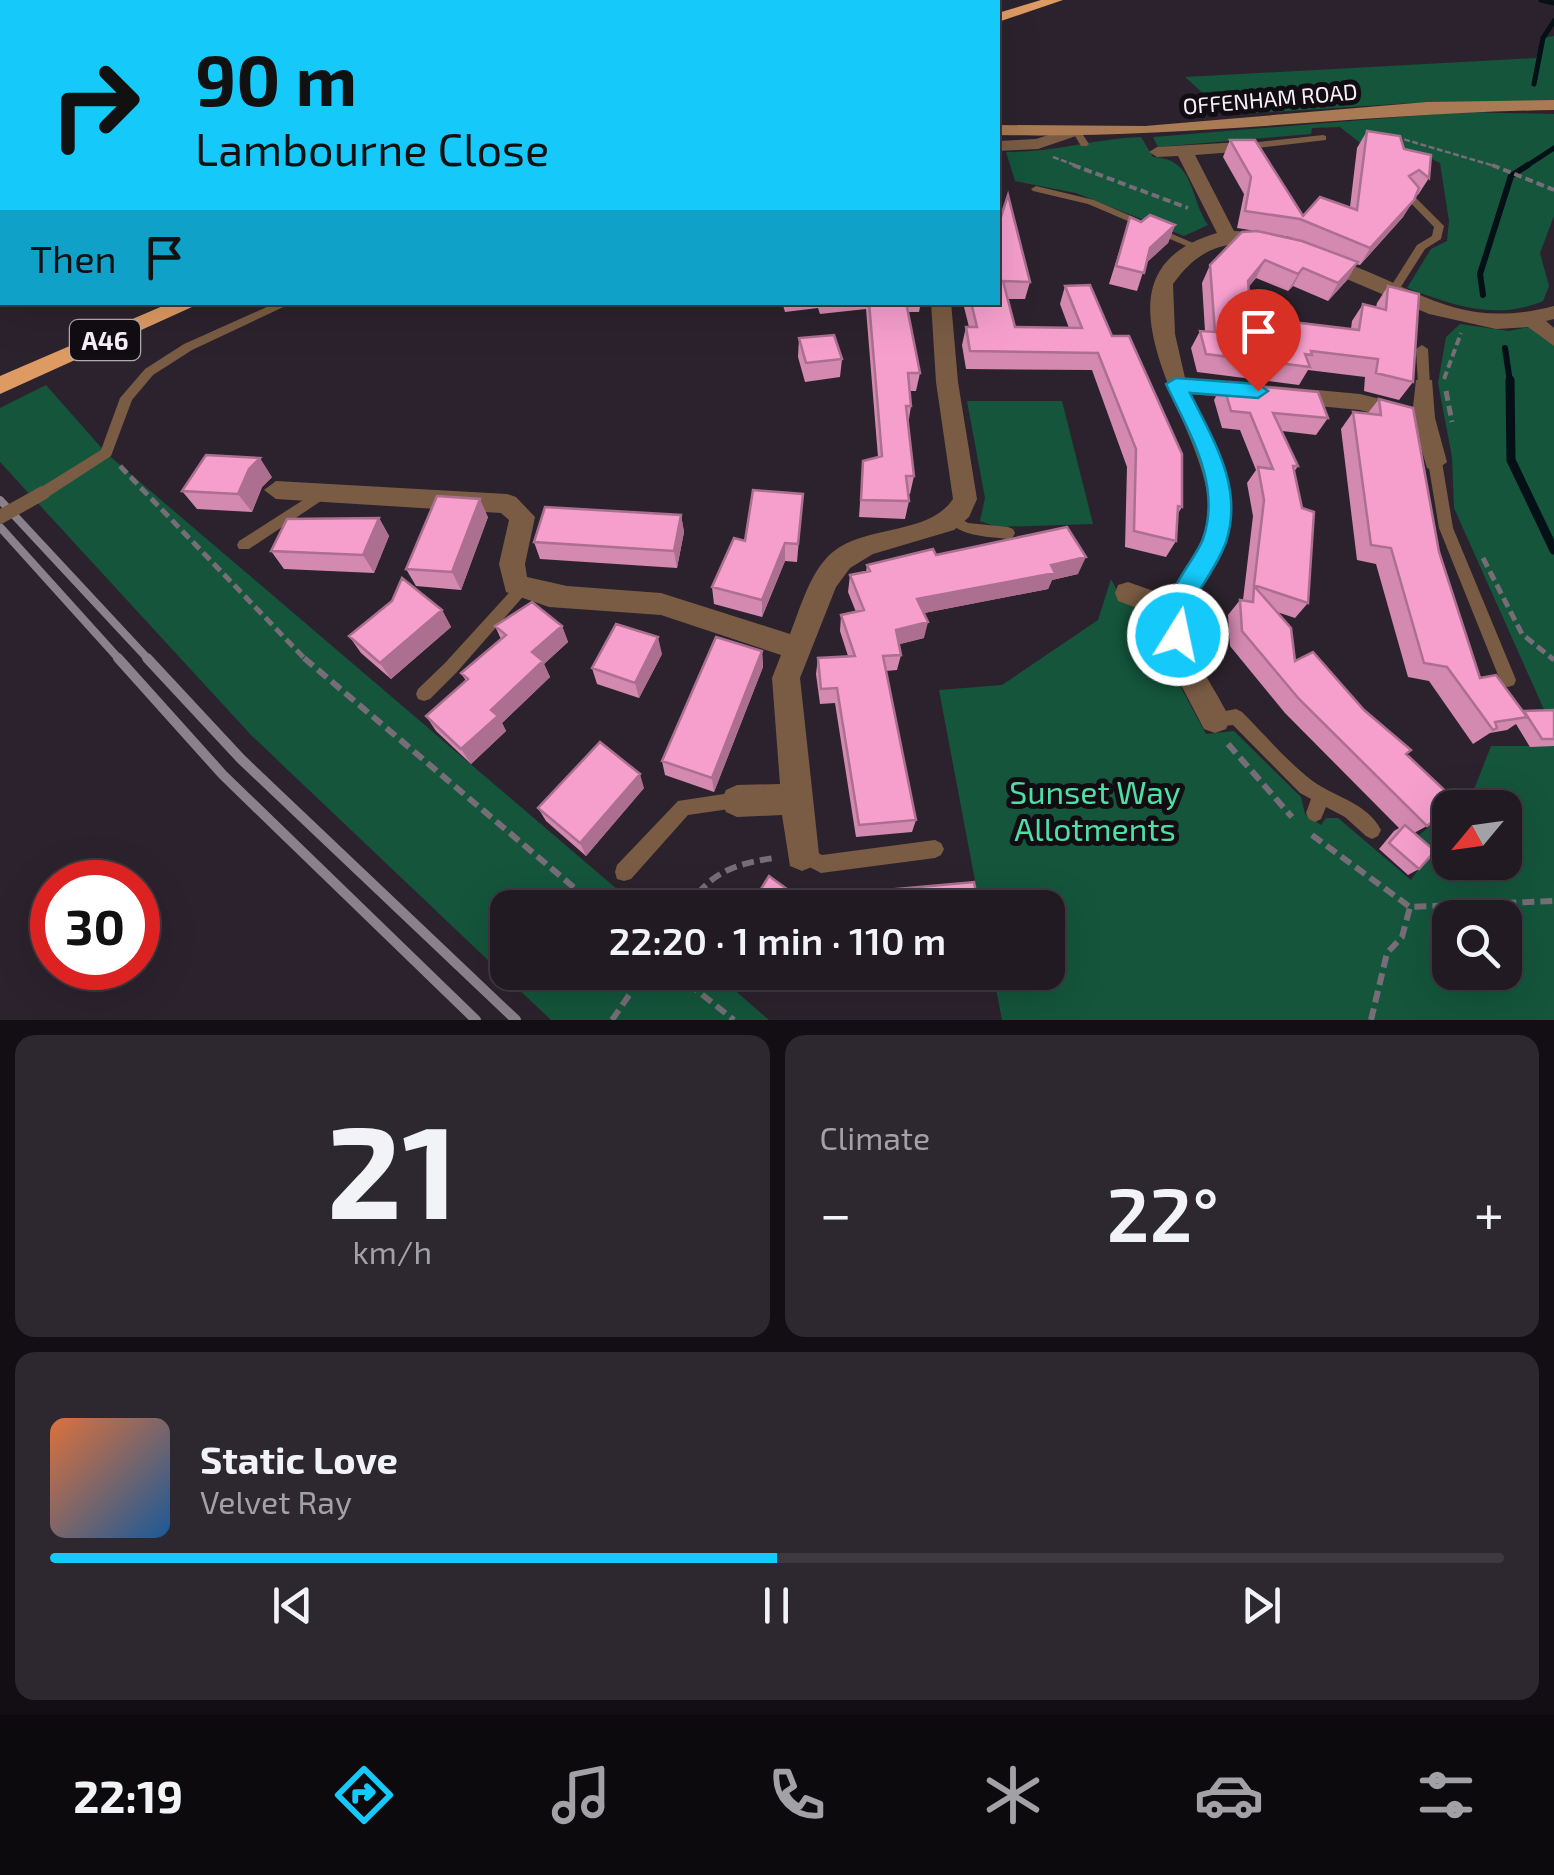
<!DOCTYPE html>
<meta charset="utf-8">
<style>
body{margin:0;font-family:"Exo 2",sans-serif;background:#2d272f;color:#f1f3f6;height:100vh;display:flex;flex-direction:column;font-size:38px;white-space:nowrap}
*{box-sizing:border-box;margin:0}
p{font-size:32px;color:#a2a1a5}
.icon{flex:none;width:55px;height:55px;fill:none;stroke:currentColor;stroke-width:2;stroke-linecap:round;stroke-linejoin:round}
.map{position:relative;height:1020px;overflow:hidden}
.drawer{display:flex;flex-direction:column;gap:15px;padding:15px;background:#120e13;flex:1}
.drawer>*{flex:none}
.hud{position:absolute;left:0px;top:0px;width:1000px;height:305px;box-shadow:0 10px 40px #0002,0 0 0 2px #3e3840;background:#15cafb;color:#111;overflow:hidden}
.needle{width:65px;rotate:241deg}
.buttons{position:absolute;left:1432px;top:790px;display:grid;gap:20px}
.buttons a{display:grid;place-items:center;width:90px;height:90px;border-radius:20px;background:#211a22;box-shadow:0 10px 40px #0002,0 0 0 2px #3e3840;font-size:50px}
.speed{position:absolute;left:30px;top:860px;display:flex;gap:20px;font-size:50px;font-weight:700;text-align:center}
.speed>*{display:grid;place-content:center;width:130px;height:130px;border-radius:50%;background:#211a22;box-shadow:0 10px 40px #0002,0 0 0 2px #3e3840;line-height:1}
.speed .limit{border:15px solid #d22;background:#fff;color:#111}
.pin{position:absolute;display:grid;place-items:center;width:85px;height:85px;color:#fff;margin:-102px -42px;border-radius:50% 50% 50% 0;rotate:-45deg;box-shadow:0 0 10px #0007}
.pin .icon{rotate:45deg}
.me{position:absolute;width:110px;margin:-55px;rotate:10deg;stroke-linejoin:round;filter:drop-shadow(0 0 8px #0008)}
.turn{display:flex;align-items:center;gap:35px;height:210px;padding:0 30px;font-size:45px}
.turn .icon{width:130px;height:130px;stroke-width:2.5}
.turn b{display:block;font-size:70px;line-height:85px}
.then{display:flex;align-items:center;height:95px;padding:0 30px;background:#0003;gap:20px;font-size:38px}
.big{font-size:75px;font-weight:600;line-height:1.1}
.drawer .card{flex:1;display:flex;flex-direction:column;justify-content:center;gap:15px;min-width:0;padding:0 35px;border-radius:20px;background:#2d272f}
.drawer .dial{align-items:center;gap:0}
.dial b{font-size:130px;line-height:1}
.song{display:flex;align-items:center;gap:30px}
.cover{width:120px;height:120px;border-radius:15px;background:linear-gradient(135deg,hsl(20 70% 55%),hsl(210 70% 35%))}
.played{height:10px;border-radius:5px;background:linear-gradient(90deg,#15cafb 50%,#3e3840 50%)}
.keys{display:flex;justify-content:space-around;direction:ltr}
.heat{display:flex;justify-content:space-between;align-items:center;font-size:55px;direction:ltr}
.drawer .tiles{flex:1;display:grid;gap:15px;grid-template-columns:1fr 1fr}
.card:last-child{grid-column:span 2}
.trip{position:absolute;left:490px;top:890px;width:575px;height:100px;border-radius:20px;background:#211a22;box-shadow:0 10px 40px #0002,0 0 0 2px #3e3840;font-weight:600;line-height:100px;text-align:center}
.tab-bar{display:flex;height:160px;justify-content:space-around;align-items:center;background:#0d0a0e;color:#a2a1a5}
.tab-bar .icon{width:70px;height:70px}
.tab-bar .selected{color:#15cafb}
.tab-bar b{font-size:45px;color:#f1f3f6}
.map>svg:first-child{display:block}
.green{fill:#14553c;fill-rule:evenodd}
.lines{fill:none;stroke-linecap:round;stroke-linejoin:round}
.stream-far2{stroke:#040f16;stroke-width:5}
.stream-far1{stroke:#040f16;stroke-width:6}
.stream{stroke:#040f16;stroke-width:9}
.path-far3{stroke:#766d77;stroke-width:2.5;stroke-dasharray:6 2.5;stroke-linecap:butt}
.path-far2{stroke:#766d77;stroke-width:4;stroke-dasharray:8 4;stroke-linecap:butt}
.path-far1{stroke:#766d77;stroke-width:5;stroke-dasharray:10 5;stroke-linecap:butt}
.path{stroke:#766d77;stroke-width:6;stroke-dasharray:12 6;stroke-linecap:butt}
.service{fill:#7a5c44;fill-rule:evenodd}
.minor{fill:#7a5c44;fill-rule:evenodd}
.secondary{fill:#a97a53;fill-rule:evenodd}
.trunk{fill:#de9a63;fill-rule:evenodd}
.rail-far1{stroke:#8a818b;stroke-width:8}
.rail{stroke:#8a818b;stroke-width:10}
.service-bridge{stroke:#7a5c44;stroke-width:14}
.wall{fill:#d489b0;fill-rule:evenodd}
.shaded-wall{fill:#ac6f90}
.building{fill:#f69fcd;stroke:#ac6f90;stroke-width:2.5}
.route{fill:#15cafb;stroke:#0e83a3;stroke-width:2.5}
.labels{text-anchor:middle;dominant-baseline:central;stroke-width:10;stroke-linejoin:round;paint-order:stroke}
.far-street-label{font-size:22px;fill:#f7f0f8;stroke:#120d12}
.shield{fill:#120d12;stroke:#b2acb3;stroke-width:2.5}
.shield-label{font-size:25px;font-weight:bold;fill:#f7f0f8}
.near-park-label{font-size:32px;fill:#4fdea6;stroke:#120d12}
</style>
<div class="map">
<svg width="1554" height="1020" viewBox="0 0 1554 1020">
<rect width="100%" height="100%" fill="#2c222d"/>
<path class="green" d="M1554,36v65l-142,2 -185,12 -42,-38 351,-19 7,-20z
M1462,112l92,2v102l-14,37 9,33 -6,15c-48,20 -90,4 -136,-13l24,-39 16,-8 2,-20 -9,-58 -8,-4 -68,-13 -24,-19 -28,1 -1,6 -153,13 -5,-10z
M1141,137l12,20c42,2 36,39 55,68l-24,11 -108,-43 -61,-12 -9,-29c52,0 86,-13 135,-15z
M1460,324l49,7 30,-6 15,14v393l-100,-224 -2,-51 -14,-74 8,-46z
M46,385l60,68 532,454 -130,1v64l207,1 54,47h-218l-300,-285 -251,-273v-54z
M967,401h95l31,123 -96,3 -17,-6 5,-23z
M1111,579l12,23 28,11 10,11 11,47 34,63 28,-3 67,66 4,17 16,11 5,-7h12l73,62 17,-25 -16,-14 38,-32v53h55v-54l-54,-1 24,-20 16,-41h63v274h-552l-9,-47 55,-1v-64l-68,-1 -41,-217 63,-5 96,-65zM1450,918h55v54h-55z"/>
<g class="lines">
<path class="stream-far2" d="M1541,0l13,3
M1534,84l9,-46 11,-17
M1525,167l29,-19"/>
<path class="stream-far1" d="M1483,295l-3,-21 31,-98 17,-11
M1505,348l5,34"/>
<path class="stream" d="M1510,380l1,80 43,90"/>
<path class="path-far3" d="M1396,137l102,30
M1053,157l27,10"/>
<path class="path-far2" d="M1073,165l115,43
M1492,165l62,25
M1444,379l17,-46"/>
<path class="path-far1" d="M1446,391l6,31
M120,466l186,194
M1483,558l39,76 32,26"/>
<path class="path" d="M304,658l294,250
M1228,744l64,73
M1312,835l98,72 144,-6
M687,908c23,-35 46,-44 87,-50
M674,972l60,48
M612,1020l33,-48
M1371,1020l16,-67 15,-16 8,-30"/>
<path class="service" d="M1073,129h6l10,15 -2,2h-6l-9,-15z
M1323,135l3,1v4l-85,10 -5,-3 5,-3z
M1036,186l58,14 106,46 -5,3 -4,-1 -103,-44 -55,-13 -2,-2z
M1407,191l3,1 34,34 -3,13 -16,10 -28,44 -4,1 -5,-3 29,-46 15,-9 2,-9 -30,-31 -2,-2z
M278,302h16l-102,48 -39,25 -21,25 -21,56 -63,41h-10l-2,-4 2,-4 63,-39 19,-52 25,-29 39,-25z
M1422,345l6,4 2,36 -6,4 -6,-4 -2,-36z
M1435,457l7,5 11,66 63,152 -2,5 -6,2 -6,-2 -2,-5 -61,-152 -11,-66z
M322,488l7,5 -2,4 -78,52h-10l-2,-4 2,-4z
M952,513l16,10 40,4 5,2 2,4 -2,4 -5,2c-24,-3 -47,-2 -63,-21l2,-4z
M522,582l5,2 2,4 -2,4 -71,81 -26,26 -6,2 -6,-2 -2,-5 2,-5 27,-26 72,-79z
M1236,709l6,3c22,22 44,48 68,67 23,18 57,23 71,51l-3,6 -6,3 -6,-3 -21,-19 -19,-10 -5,12 -6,3 -6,-3 -3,-6 5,-14 -11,-6 -67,-68 -18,2 -6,-3 -2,-5 2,-5z
M737,792l6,3 3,6 -3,6 -55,8 -57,64 -7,2 -7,-2 -2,-7 2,-7 61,-64z
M935,840l6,3 3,6 -3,6 -6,3 -114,15 -25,-13 -3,-6 3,-6 6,-3 20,10z"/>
<path class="minor" d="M1076,126l8,5 -2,3 -44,15 -40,2v-10l38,-2z
M1241,142l6,1v8l-52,4 39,76 19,1 27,10 -9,6c-44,-11 -72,0 -98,36l2,50 10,44 175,16 53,13 3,-27h16l3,38 12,44 -12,9 -8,-3 -13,-44 -54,-14 -169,-16c23,57 59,104 28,166 -8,15 -29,37 -31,53 -4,39 27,73 42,106l-4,10 -11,4 -11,-4 -36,-69 -7,-43 -43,-16 -3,-8 3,-8 10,-3 40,14c20,-30 43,-59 40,-97 -7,-80 -132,-225 9,-266l-39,-77 -21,1 -8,-5 8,-5z
M1323,256c91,25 127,77 231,50v13l-8,2 8,7v18l-26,-19 -32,2 -67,-15 -113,-48v-8z
M931,302h20l7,80 19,117 -8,18 -15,13 -81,24 -23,14 -14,19 -36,91 19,176 -5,12 -12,5 -12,-5 -8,-51 -45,2 -11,-5 -5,-11 5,-11 11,-5 43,-1 -8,-106 9,-23 -120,-40 -112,-8 -43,-15 -7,-28 10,-44 -8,-7 -225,-14 -12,-9 12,-9 231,13 9,3 19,20 -10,47 2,13 40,9 94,7 129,41c11,-27 20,-64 44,-83 33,-26 95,-16 119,-52l-17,-117z"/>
<path class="secondary" d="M1554,100v10c-186,3 -370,29 -556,25v-10l147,1 282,-24z
M0,105h2v10h-2z"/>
<path class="trunk" d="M1041,0h22l-65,22v-9z
M172,302h31l-203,92v-18z"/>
<path class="rail-far1" d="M0,500l149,160
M0,527l120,133"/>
<path class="rail" d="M118,658l105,117 253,245
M147,658l94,101 275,261"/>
<path class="service-bridge" d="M0,517l43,-24"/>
</g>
<path class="wall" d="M1367,131l37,18 25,29 -11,17 -2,-1 -13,23 -43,48 -4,-1 -9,16 -19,21 -35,-15 -5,5 -32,-13 -8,9 3,30 100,12 1,-8 11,-17 13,3 1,-4 11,-17 25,96 -14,18 -35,-9 1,-14 -57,-7 -9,15 -102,-13 -6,-24 9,-17h5l-3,-48 8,-18 46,-34 -19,-3 7,-34 -21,-37 7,-17 73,76 47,-9 7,-59zM1262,232l28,5 10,4z
M1130,217l11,5 34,3 -7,18 -22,20 -9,28 -28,-7z
M998,226l32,56 -5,17h-17l7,28 54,1 -9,-24 5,-18 117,221 -5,8 -1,26 -10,16 -41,-10 2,-80 -35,-97 -126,-1 -4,-24 4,-18h3l-5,-20 1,-5h33z
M782,302h139l-2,10h-11l12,61 -4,18h-6l1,15 -3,19 6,51 -4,18h-2l1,7 -4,18 -46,-2 4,-56 15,-4 -12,-148 -46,5 -2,-6 -33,4z
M799,338l43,21 -2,18 -35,5 -7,-25z
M1223,383l105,35 -12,17 -34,-4 16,35 -4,6 14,131 -13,15 -18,-6 18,49 69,49 42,44 21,72 -13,7 5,36 -11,6 -29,-26 15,-18 5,-3 -114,-115 -55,-67 -2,-31 12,-15h3l10,-84 -6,-33 9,-13 -16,-40 -18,-2 -8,-28z
M1379,399l60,153 41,126 43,34 31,-2v36l-24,1 -14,-23 -9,6 -17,3 -17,11 -44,-63 -21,-4 -32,-113 -19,-4 -16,-131 12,-17 15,1z
M272,477l-10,10 -10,25 -55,-3 -15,-18z
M803,494l-6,68 -12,-1 -23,56 -48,-13 -2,-17 33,-46z
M681,515l3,17 -7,36 -137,-9 -6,-17z
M488,517l-27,73 -45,-4 -10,-17z
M379,518l10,18 -15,37 -90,-4 -13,-18z
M936,555l142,19 -26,6 -4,9 -124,24v25l-25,6 2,11 -4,15 -11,1 30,149 -4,12 -56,5 -21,-134 -15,1 -4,-30 2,-16 30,-2 -8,-25 1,-16 15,-3 -8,-20 2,-17 16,-3 1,-7z
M442,610l9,17 -60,52 -30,-26 -12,-17z
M495,626h67l6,16 -24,22 6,13 -48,46 4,8 -35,33 -35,-33 -10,-15 40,-35 -5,-8 40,-34z
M762,651l1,16 -49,125 -49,-17 -3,-14z
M662,654l-23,44 -42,-14 -5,-16z
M644,788l-58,68 -40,-35 -8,-13z
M756,972h33l-10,17z"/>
<path class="shaded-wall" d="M1414,200l-11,17 -43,48 10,-17z
M1175,225l-7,18 -25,23 7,-18z
M1265,260l-9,18 -17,21 9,-18z
M1358,262l-11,18 -19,21 10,-18z
M1303,268l-10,18 -5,5 10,-17z
M260,458l12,19 -10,10 -10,25 -14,-18 11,-25z
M480,499l8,18 -27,73 -9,-18z
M681,515l3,17 -7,36 -3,-17z
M379,518l10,18 -15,37 -11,-18z
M785,543v18l-23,56v-17z
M1086,557l-8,17 -26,6 -4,9 -134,26 3,-16z
M442,610l9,17 -60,52 -11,-16z
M928,622l-4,16 -31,8 3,-16z
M562,626l6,16 -24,22 6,13 -48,46 4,8 -35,33 -10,-15 71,-97z
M658,637l4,17 -23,44 -4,-15z
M762,651l1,16 -49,125 -2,-14z
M640,774l4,14 -58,68 -6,-13z
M784,972h5l-10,17v-8z"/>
<path class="building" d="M1367,131l33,5 4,13 27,6 -2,23 -10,-8 -10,6 10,12 -5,12 -44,48 -70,-29 -55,-8 6,-34 -21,-37h25l48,76 17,-19 37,13z
M1008,195l22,87 -27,-1 12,46 67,1 -17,-42 25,-1 22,51h17l53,118v53l-4,-1 -2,35 -42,-10 2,-82 -38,-96 -128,-2 -4,-24h11l-6,-25h27v-76z
M1150,215l25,10 -25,23 -6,25 -28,-7 14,-49 11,5z
M1257,231l45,10 56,21 -20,21 -35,-15 -5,6 -33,-14 -17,21 3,36 108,13 4,-26 23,6 2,-24 31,8 -6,88 -37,-9 2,-14 -67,-8 1,4 -7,-1 5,13 -104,-13 -6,-23 15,1 -5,-67 32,-33z
M869,302h37l14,71h-12l3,33h-5l8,70h-8l3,25 -48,-1 2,-39 19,-5z
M834,335l8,24 -36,4 -7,-25z
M1223,383l95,9 10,26 -55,-5 25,53h-5l9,42 12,4 -6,91 -54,-18 10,-85 -6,-33 15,2 -23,-56 -19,-2z
M1379,399l34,9 26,144 41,126 16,-3 31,42 -32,5 2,6 -4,2 -46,-63 -23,-4 -33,-115 -20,-3 -18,-133 28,3z
M206,455l54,3 -11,11 -11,25 -56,-3z
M753,490l50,4 -5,50 -13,-1 -23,57 -50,-13 22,-49 11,3z
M437,496l43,3 -28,73 -46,-3z
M545,507l136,8 -7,36 -140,-9z
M379,518l-16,37 -92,-4 16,-32z
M1067,527l19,30 -35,8 4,8 -138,26 11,23 -32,8 5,25 -18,1 33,164 -57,5 -22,-137 -16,1 -3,-31 37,-2 -14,-41 23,-5 -14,-35 20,-4 -3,-6 66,-16 3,6z
M402,578l40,32 -62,53 -31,-27 43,-35z
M1254,586l37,42 4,33 18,-9 51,58 47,40 -5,4 51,48 -30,24 -128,-127 -57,-68 -2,-31 13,2z
M532,602l30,24 -30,26 11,9 -52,49 7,6 -37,33 -35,-33 42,-37 -7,-6 45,-38 -11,-9z
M616,624l42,13 -23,46 -43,-15z
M716,637l46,14 -50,127 -50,-17z
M1554,710v29h-12l-18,-28z
M600,742l40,32 -60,69 -42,-35z
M1405,825l30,26 -16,18 -30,-26z
M769,876l44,32h-64z
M974,882l5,26h-124l-2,-15z
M768,972h16l-5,9z"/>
<path class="route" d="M1176,378l82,6 10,7 -10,7 -68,-5c23,47 54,94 36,149 -8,23 -27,47 -39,69l4,24 -13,11c-46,-17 17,-83 25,-107 19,-55 -14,-106 -37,-155z"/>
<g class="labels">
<g class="far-street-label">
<text transform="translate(1270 98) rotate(-5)">OFFENHAM ROAD</text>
</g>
<rect class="shield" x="70" y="320" width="70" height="40" rx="8"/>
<g class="shield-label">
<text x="105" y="340">A46</text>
</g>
<g class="near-park-label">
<text x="1095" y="791">Sunset Way<tspan x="1095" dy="37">Allotments</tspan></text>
</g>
</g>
</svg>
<div class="buttons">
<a><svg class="needle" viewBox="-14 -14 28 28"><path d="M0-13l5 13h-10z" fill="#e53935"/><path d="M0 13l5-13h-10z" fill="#a2a1a5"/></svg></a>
<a><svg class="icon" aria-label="search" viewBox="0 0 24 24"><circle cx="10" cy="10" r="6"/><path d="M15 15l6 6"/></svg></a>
</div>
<div class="speed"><div class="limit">30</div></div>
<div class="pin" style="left:1258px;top:391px;background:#d93025"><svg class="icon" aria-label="arrive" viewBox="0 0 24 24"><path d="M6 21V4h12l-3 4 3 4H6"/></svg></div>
<svg class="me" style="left:1178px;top:635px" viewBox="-20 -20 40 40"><circle r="17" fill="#15cafb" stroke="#fff" stroke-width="3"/><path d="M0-11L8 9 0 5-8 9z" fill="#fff"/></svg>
<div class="trip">22:20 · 1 min · 110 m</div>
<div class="hud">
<div class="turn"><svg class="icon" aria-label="right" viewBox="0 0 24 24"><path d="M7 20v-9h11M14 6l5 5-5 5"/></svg><div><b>90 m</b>Lambourne Close</div></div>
<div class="then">Then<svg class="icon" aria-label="arrive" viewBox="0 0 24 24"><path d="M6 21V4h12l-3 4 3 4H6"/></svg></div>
</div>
</div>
<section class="drawer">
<div class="tiles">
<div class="card dial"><b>21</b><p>km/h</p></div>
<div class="card"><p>Climate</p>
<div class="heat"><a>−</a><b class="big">22°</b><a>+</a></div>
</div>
<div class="card">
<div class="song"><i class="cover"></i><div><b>Static Love</b><p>Velvet Ray</p></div></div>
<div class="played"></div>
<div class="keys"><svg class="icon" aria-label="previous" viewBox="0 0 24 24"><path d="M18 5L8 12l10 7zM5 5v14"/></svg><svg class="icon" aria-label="pause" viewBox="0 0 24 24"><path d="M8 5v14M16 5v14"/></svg><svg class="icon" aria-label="next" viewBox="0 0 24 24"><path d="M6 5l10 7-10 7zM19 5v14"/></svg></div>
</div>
</div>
</section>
<nav class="tab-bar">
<b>22:19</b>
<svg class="icon selected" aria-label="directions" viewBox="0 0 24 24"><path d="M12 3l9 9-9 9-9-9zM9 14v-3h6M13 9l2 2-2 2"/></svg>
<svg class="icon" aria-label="music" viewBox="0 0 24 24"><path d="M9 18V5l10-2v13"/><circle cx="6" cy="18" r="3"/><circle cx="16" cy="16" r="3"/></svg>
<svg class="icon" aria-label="phone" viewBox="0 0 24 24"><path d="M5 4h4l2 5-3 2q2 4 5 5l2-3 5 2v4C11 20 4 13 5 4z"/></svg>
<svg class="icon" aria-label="climate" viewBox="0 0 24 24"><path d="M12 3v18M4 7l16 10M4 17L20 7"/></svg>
<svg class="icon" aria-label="car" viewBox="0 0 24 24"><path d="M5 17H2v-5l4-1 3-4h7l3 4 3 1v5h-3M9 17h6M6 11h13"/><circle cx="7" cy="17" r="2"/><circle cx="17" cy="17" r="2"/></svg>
<svg class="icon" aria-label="filters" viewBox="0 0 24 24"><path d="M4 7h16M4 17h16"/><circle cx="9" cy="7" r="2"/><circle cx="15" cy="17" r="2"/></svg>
</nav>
